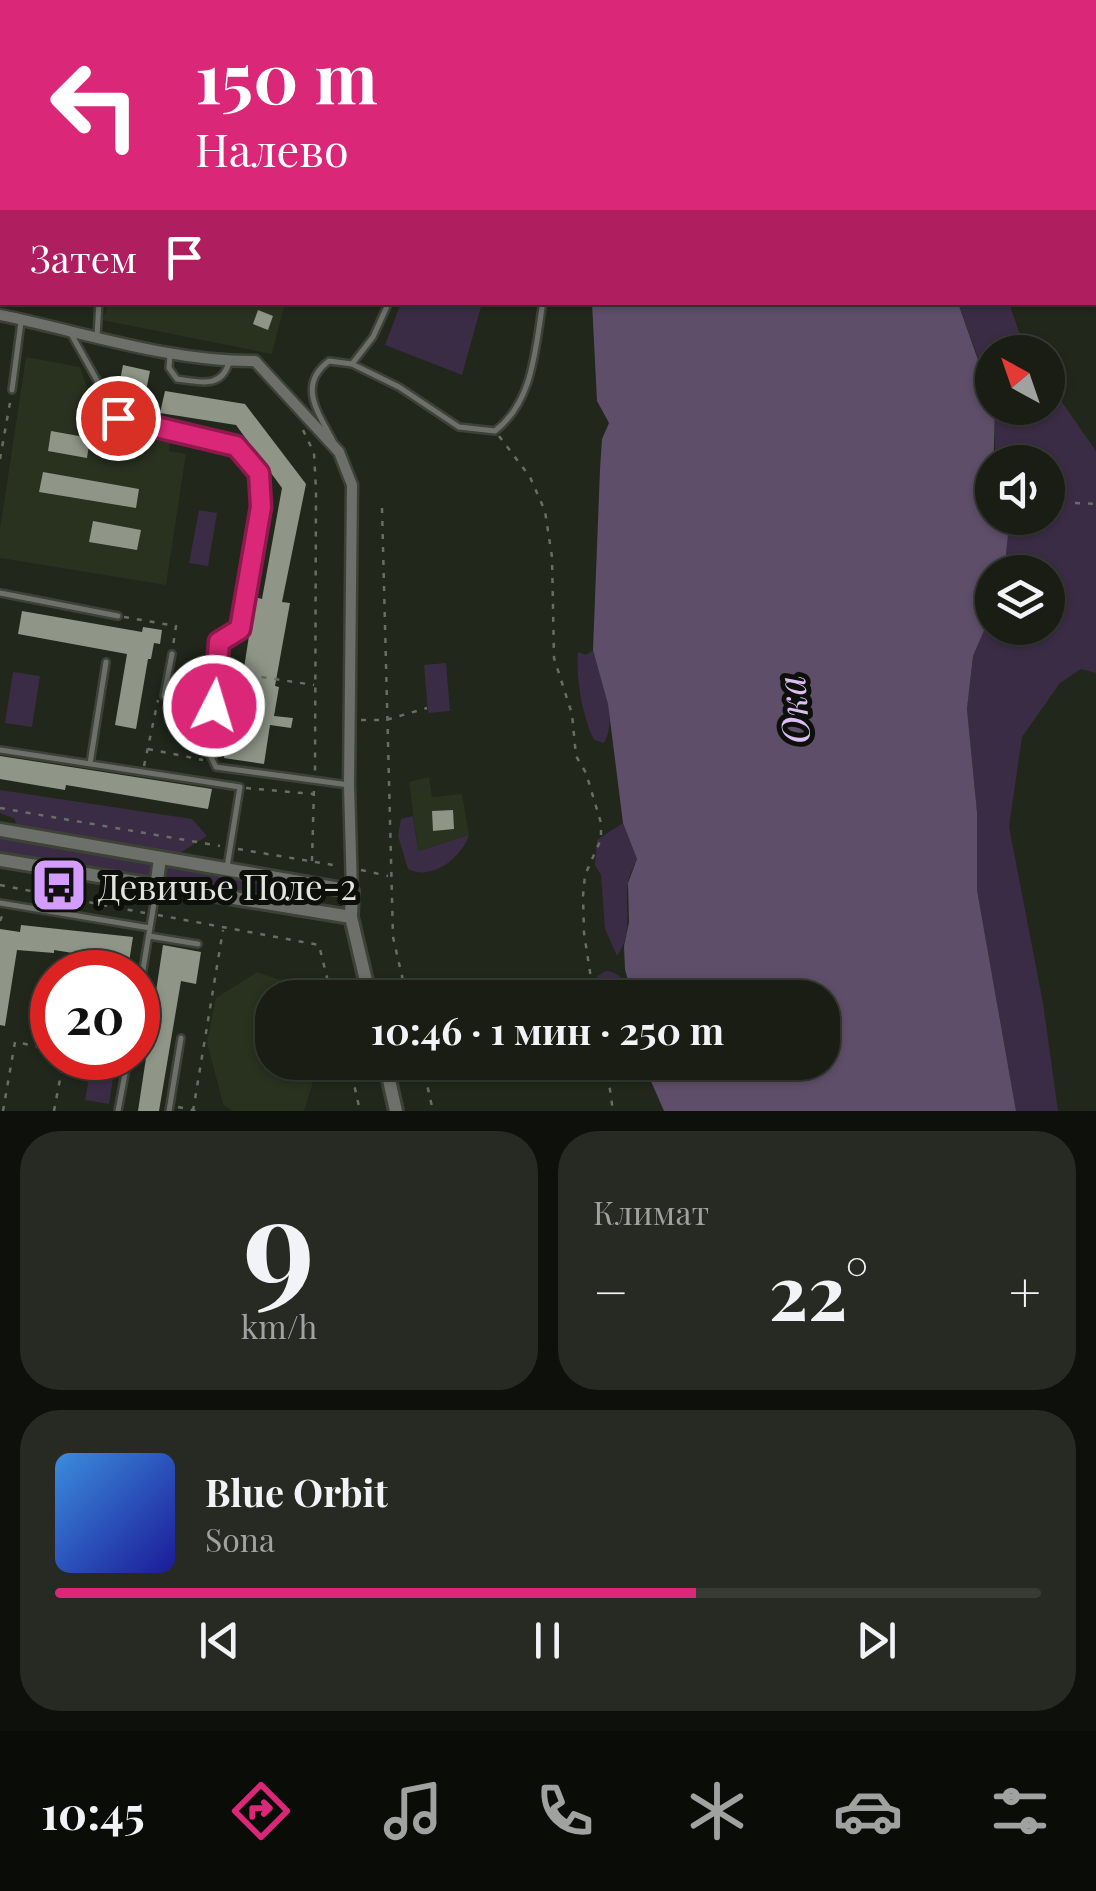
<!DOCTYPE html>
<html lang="ru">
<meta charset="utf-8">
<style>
body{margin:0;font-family:"Playfair Display",serif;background:#262a22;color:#f1f3f6;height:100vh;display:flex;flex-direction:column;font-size:38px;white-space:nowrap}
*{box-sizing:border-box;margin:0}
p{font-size:32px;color:#9fa2a0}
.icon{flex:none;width:55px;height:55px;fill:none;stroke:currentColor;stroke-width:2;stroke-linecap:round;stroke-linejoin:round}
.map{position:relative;height:1111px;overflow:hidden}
.side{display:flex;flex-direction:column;gap:20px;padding:20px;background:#0e100b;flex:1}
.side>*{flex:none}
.banner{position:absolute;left:0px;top:0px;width:1098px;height:305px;box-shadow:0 2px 8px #0004,0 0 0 2px #373b34;background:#db2777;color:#fff;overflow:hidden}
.needle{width:65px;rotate:320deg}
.controls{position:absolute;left:975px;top:335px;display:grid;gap:20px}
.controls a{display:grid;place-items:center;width:90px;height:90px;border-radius:50%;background:#191d14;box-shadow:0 2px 8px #0004,0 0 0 2px #373b34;font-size:50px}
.speed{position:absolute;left:30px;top:950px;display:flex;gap:20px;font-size:50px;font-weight:700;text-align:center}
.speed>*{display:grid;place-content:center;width:130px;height:130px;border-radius:50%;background:#191d14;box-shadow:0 2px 8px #0004,0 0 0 2px #373b34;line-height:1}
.speed .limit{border:15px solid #d22;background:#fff;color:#111}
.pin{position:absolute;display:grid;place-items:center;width:85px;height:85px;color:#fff;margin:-42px;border:5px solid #fff;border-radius:50%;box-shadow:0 2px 10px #0007}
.me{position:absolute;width:110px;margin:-55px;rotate:5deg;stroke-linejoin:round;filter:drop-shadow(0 0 8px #0008)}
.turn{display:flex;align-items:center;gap:35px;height:210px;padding:0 30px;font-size:45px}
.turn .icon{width:130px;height:130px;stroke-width:2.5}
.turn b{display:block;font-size:70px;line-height:85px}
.then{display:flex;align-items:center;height:95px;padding:0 30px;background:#0003;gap:20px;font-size:38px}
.big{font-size:75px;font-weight:700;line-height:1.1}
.side .card{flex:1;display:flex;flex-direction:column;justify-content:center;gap:15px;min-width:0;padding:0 35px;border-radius:40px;background:#262a22}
.side .dial{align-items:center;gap:0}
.dial b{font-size:130px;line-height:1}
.song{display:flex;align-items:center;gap:30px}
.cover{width:120px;height:120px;border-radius:15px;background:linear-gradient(135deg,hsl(210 70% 55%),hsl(240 70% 35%))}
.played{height:10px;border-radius:5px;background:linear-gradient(90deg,#db2777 65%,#373b34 65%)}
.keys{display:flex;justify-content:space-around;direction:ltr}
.heat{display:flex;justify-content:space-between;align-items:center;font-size:55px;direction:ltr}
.side .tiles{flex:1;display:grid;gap:20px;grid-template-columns:1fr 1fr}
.card:last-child{grid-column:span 2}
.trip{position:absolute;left:255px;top:980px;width:585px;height:100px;border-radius:40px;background:#191d14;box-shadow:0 2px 8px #0004,0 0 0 2px #373b34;font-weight:700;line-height:100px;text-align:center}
.dock{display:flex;height:160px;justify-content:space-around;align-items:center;background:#0a0c08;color:#9fa2a0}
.dock .icon{width:70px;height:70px}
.dock .on{color:#db2777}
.dock b{font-size:45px;color:#f1f3f6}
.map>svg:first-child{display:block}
.built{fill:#29311f}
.green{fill:#3a2c44}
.water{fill:#5e4e69}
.building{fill:#8f9687}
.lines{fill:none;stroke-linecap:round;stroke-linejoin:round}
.service-casing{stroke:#3c4236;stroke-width:10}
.minor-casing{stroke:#3c4236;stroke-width:15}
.tertiary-casing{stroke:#3c4236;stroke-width:18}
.path{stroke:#696e64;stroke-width:2.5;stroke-dasharray:5 8;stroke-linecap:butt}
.service{stroke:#6d706a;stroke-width:5}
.minor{stroke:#6d706a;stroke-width:10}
.tertiary{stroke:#6d706a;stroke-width:12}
.route-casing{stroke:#8e194d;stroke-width:25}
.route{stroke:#db2777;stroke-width:18}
.labels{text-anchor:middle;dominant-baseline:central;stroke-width:10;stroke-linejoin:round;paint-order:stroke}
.poi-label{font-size:35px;fill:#e2e5de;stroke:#0c0f0a;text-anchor:start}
.water-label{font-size:38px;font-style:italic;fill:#dcbef2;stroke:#0c0f0a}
</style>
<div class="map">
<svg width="1096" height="1111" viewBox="0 0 1096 1111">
<rect width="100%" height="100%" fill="#21271b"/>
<path class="built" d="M109,303h176l-13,51 -170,-34z
M26,357l54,10 20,59 71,9 -2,16 17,3 -20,131 -166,-27v-29z
M429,777l3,20 30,-3 7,41 -51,16 -9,-69z
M257,972l50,17 2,8 -37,1v64l47,1 -15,48h-72l-9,-7 -16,-62 9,-44z"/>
<path class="green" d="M401,303h81l-20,72 -77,-30z
M958,303h51l17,49h-34v44z
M1048,382l48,69v222l-15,-4 -21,14 -38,54 -13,90 34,176 15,108h-42l-39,-221v-78l-10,-103 6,-53 19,-44v16h56v-56h-44l3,-54h41v-56h-53v-54h53z
M199,510l18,3 -9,53 -19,-3z
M593,650c8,29 26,65 11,93l-10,-3c-12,-25 -18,-60 -16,-88l8,3z
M446,663l4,48 -22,2 -4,-48z
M13,672l27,4 -8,51 -27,-4z
M0,790l192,29 15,17 -27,17 -164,-27 -1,-7 -15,-6z
M413,816l5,35 51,-16c-8,24 -38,46 -61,34l-10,-33 3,-17z
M623,823l14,36c-3,7 -8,16 -9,24 -4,26 6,49 -11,73l-12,-27 -4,-54 -6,-10 2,-25z
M0,836l153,27 3,2 -4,16 -152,-27z
M169,863l138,25 4,8 -9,7 -135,-22 -4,-5 2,-10z
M606,971c15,1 22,13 26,26h-25l-10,-21z
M92,1062l23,4 -6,38 -24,-4z"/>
<path class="water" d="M593,0h361l-361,2z
M592,303h366l37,105 -3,110h15l2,7 -5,47h-12v40l-19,44 -6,53 10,103v78l39,221h-352l-21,-48 179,-1v-64l-190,-1 -7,-28 -1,-23 5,-24 -1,-39 9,-24 -14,-36 -15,-119 -15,-54 7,-181 2,-30 7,-16 -12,-22z"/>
<path class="building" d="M258,310l15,6 -5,14 -15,-6z
M123,365l27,6 -6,30 -27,-5z
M165,391l80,13 61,80 -24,118 8,1 -15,83 4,1 -5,29 19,2 -2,10 -21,-3 -6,39 -40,-6 11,-78 7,1 13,-84 7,2 20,-111 -46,-63 -76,-12z
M51,431l39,7 -3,20 -39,-7z
M43,472l96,17 -3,19 -97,-16z
M93,521l48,9 -4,20 -48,-8z
M22,611l120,21 1,-5 19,3 -2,14 -6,-1 -3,16h-3l-12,70 -21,-4 12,-71 -109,-20z
M0,756l212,33 -4,20 -142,-24 -1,5 -65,-11z
M453,810l1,19 -21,2 -1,-20z
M21,925l112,12 -4,25 -75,-12v3l-37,-3 -12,76 -5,-1v-96l20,3z
M163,945l38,7 -5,32 -15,-3 -22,130h-21z"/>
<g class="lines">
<g class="service-casing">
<path id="service" d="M569,2v-2
M389,302l-16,35 -21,27 47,23 60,40 36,4c39,-30 40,-83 48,-129
M70,332l48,86 119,28 22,27 2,34 -21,122 -21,14 -9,112 6,12 133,18
M97,336l2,-34
M170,355l-1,13 8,11c23,3 45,10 52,-17
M12,390l9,-68
M333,441c-15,-29 -36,-56 -4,-80l23,3
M0,593l118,23
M172,654l-8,42 50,10
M0,750l240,37 -13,80
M90,764l16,-102
M0,903l150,25
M149,936l49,8
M42,995l10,2 -4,24 4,1
M138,1000l18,-109
M271,1051h1
M118,1111l10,-53
M169,1111l12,-73"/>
</g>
<g class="minor-casing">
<path id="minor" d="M268,0l3,2
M0,222l2,19
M0,315c83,17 170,47 255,46l84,91 13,33 -3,300 3,106"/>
</g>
<g class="tertiary-casing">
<path id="tertiary" d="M0,830l352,61 -1,26 19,81
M0,860l351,57
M156,888l4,-30
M385,1062l11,49"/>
</g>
<path class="path" d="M303,430l11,23 2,37 -1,285
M499,436l31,41 15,34 7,46 2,101 18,56 4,42 10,17 15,50v16l-16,36 -2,21 1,37 10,65
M0,459l11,-62
M1075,503l21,1
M382,508l11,429 14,61
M124,617l52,9 -3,20
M223,671l91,14
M361,720h25l41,-12
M148,749l55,11
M144,766l14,-66
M246,788l67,6
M0,808l220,38
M238,849l101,17
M312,861l2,-73
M361,870l27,6
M0,885l145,28
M158,915l161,30 13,53
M0,921l4,-10
M97,1058l23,4
M349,1062l11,49
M422,1062l11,49
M606,1062l7,49
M178,1107l18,4
M3,1111l12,-69 37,7
M54,1111l10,-53
M193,1111l30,-181"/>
<use href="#service" class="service"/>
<use href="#minor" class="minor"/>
<use href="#tertiary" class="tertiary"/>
</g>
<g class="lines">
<g class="route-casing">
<path id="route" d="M118,418l118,28 23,27 2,34 -21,122 -21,13 -5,64"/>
</g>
<use href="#route" class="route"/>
</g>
<defs>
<g id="bus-square" transform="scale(2.875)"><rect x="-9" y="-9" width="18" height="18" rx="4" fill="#d49cfb" stroke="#0c0f0a"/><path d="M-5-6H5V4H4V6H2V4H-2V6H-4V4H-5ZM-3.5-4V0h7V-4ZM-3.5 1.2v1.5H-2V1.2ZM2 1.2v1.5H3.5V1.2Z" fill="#111"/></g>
</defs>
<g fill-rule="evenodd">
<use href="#bus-square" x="59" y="885"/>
</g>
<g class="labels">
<g class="poi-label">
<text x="98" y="885">Девичье Поле-2</text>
</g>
<g class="water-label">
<text transform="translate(792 710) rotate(-95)">Ока</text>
</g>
</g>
</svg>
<div class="controls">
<a><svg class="needle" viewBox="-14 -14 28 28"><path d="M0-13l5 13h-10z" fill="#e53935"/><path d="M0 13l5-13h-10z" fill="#9fa2a0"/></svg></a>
<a><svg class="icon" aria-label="sound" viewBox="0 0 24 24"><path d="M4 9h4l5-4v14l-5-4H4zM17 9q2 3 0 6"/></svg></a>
<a><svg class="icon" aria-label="layers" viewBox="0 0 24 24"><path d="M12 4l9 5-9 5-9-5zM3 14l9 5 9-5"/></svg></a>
</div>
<div class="speed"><div class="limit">20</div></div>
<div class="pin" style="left:118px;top:418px;background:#d93025"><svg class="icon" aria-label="arrive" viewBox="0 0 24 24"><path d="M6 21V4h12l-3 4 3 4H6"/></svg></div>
<svg class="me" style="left:214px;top:706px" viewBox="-20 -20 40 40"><circle r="17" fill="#db2777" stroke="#fff" stroke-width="3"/><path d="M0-11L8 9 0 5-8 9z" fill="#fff"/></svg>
<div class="trip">10:46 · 1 мин · 250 m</div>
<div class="banner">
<div class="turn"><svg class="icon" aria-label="left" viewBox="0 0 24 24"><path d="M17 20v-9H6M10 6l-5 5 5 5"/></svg><div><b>150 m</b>Налево</div></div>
<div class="then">Затем<svg class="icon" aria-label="arrive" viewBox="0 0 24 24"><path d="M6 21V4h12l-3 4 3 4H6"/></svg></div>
</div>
</div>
<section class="side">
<div class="tiles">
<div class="card dial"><b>9</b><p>km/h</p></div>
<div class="card"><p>Климат</p>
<div class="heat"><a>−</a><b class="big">22°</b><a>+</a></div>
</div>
<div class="card">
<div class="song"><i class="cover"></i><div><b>Blue Orbit</b><p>Sona</p></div></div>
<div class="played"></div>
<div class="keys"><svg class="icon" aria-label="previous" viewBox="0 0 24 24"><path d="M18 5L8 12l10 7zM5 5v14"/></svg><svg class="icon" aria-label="pause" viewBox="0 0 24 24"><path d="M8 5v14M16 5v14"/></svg><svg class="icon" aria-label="next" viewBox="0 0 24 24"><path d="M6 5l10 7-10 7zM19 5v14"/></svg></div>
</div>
</div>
</section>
<nav class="dock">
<b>10:45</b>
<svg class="icon on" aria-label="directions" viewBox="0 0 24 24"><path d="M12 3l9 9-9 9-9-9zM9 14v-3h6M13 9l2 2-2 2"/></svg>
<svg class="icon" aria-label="music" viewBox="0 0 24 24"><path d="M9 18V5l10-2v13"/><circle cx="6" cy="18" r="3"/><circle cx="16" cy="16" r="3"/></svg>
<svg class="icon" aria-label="phone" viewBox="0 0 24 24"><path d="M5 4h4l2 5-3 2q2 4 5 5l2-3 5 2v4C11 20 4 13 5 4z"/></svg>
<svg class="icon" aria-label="climate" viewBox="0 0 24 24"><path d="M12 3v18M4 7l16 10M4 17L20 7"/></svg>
<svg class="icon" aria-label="car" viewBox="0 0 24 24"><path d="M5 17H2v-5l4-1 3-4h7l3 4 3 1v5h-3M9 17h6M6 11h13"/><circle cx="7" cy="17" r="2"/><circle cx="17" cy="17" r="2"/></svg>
<svg class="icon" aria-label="filters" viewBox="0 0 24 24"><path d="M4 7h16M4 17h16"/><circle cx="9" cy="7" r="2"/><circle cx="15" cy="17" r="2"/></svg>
</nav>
